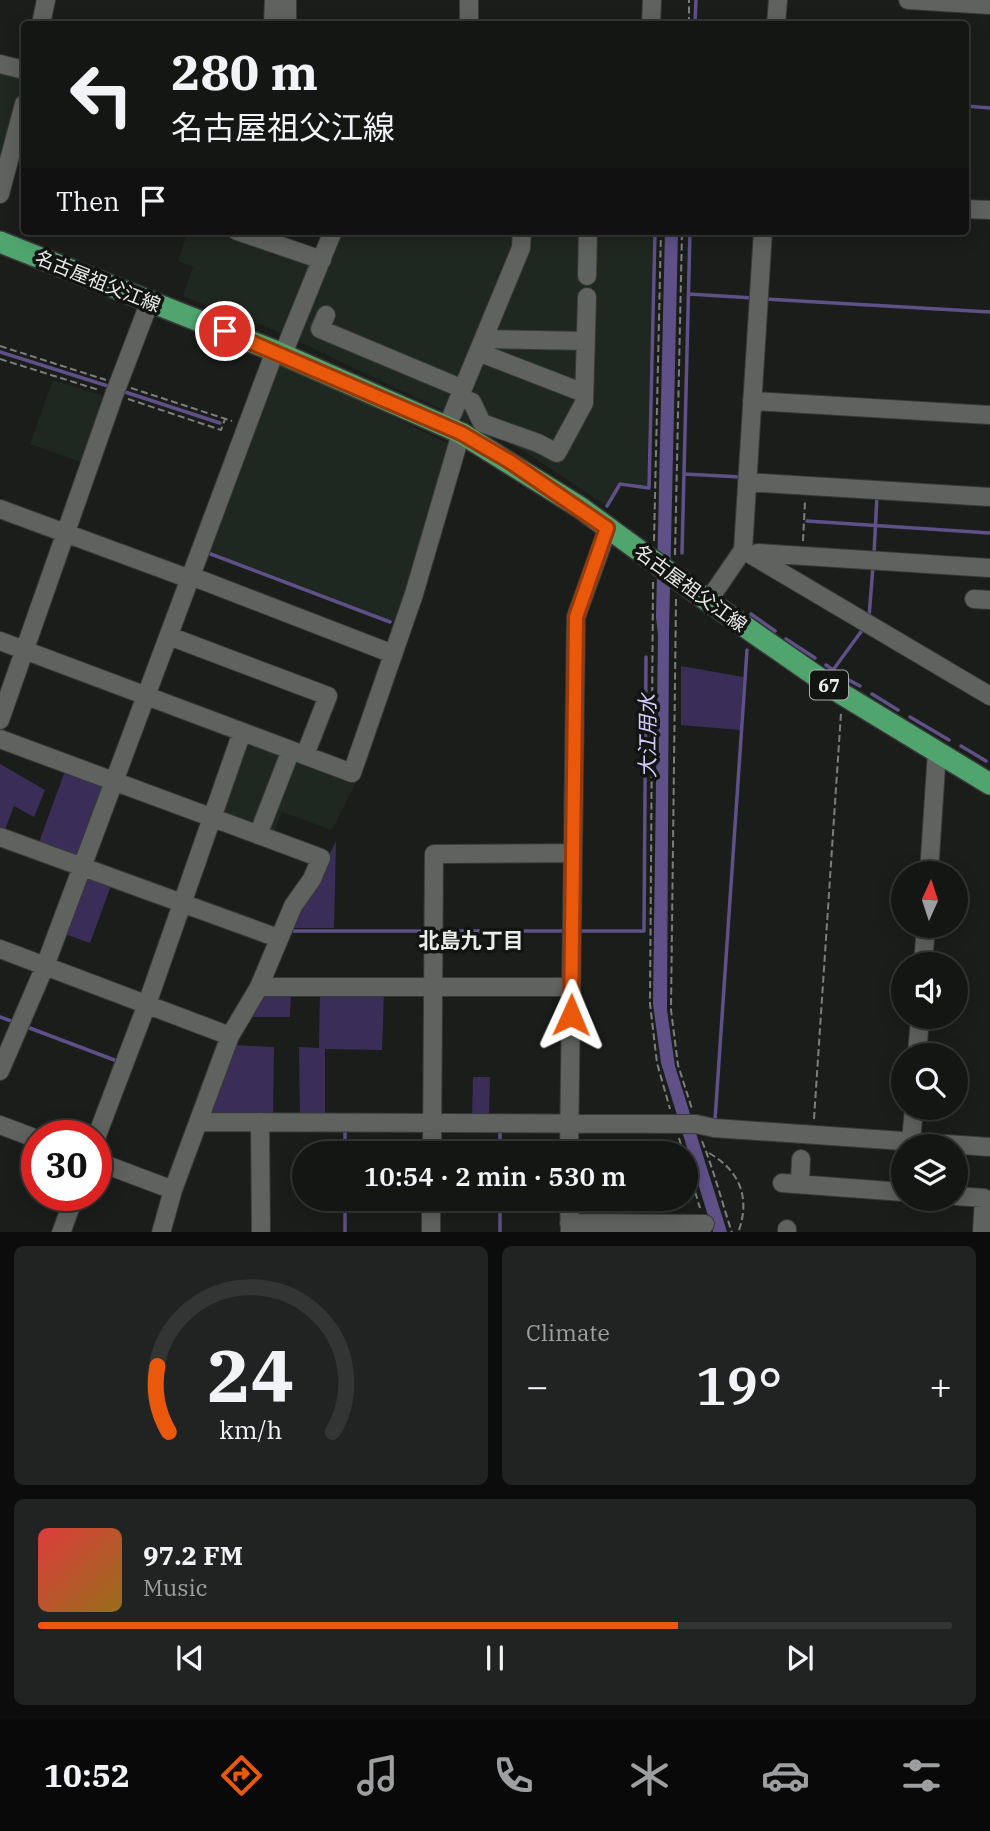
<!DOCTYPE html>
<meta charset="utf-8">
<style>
body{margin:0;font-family:"IBM Plex Serif","Noto Sans JP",serif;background:#212322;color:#f1f3f6;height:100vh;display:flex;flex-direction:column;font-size:26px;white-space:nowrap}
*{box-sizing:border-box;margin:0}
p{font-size:23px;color:#9d9fa0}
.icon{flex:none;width:38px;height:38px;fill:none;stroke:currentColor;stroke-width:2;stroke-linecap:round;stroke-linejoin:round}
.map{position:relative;height:1232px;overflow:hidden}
.details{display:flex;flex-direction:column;gap:14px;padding:14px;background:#0b0c0b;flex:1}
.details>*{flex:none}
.guide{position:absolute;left:21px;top:21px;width:948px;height:214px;border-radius:7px;box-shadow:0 4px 18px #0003,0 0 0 2px #333534;background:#141614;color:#f1f3f6;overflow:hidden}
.needle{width:46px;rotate:3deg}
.controls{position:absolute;left:891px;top:861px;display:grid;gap:14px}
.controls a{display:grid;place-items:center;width:77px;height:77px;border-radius:50%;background:#141614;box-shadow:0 4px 18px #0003,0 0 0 2px #333534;font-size:35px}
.speed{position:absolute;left:21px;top:1120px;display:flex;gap:14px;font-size:35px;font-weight:700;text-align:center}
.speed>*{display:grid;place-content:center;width:91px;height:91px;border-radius:50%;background:#141614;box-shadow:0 4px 18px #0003,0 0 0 2px #333534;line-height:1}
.speed .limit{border:10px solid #d22;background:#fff;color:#111}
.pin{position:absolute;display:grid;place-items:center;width:60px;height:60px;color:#fff;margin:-30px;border:4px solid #fff;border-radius:50%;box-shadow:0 2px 7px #0007}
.me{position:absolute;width:77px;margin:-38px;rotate:1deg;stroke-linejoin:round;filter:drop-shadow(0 0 5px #0008)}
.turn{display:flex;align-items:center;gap:24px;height:147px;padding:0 35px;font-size:32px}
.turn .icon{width:91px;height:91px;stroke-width:2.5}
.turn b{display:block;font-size:49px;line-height:60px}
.then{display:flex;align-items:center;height:66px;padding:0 35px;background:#0003;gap:14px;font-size:26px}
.big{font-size:52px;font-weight:600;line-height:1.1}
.details .widget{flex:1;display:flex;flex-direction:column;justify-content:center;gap:10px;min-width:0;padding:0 24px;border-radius:10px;background:#212322}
.details .dial{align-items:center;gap:0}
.dial svg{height:182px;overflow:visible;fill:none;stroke:#333534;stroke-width:7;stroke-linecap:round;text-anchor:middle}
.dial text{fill:#f1f3f6;stroke:none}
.song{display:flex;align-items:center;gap:21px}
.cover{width:84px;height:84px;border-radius:10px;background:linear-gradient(135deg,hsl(0 70% 55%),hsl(40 70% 35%))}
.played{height:7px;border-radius:4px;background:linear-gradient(90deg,#ea580c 70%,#333534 70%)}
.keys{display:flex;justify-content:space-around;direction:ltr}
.heat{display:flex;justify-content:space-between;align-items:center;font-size:38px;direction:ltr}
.details .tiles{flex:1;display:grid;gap:14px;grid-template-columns:1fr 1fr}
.widget:last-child{grid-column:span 2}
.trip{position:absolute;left:292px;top:1141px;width:406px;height:70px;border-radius:35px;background:#141614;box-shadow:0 4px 18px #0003,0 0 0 2px #333534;font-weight:600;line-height:70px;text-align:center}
.tab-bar{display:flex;height:112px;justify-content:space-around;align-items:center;background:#080908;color:#9d9fa0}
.tab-bar .icon{width:49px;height:49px}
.tab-bar .on{color:#ea580c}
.tab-bar b{font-size:32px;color:#f1f3f6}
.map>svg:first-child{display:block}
.built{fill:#1f2721}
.green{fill:#3a2e59}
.water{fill:#5f5188}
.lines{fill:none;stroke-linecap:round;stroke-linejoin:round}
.stream{stroke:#5f5188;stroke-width:3.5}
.minor-casing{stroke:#383938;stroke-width:20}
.major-casing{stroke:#383938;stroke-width:24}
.path{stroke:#7c7e7c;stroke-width:2;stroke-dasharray:7 3.5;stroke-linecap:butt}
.minor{stroke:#5f625f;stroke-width:18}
.major{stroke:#50a56f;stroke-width:21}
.route-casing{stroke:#983908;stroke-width:18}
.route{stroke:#ea580c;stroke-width:12}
.labels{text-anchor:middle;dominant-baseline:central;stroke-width:7;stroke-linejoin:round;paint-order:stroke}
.shield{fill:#121412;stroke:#a9aba9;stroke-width:2}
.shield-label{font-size:18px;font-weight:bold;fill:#eaecea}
.street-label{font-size:19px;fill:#eaecea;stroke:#121412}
.water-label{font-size:21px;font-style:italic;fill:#d4c9fc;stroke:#121412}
.neighbourhood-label{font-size:21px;font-weight:bold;fill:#eaecea;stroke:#121412}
</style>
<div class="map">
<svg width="990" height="1233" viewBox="0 0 990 1233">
<rect width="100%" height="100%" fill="#1b1d1b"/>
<path class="built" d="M0,68l24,10 -21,84 -3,-1z
M188,231h33l92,31 -27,74 -23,-11 -46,-8 1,-7 -35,-14 10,-29 -15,-6z
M342,231h311l-6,256 -28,-5 -14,23 -78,-52 -55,-29 -175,-83z
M280,366l46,18 125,61 -54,178 -187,-71z
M53,380l51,16 4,6 -22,62 -56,-20z
M249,740l108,40 -25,50 -50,-18 -9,23 -51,-18z"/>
<path class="green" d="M681,666l62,11 -3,53 -59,-5z
M0,764l45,26 -11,27 -20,-11 -10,26 -4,-1z
M65,771l37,14 2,7 -24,63 -6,3 -36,-13z
M336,841l-2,87h-46l28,-46z
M90,875l22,8 -22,60 -28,-10 21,-55z
M291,990l-1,27h-43l14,-24z
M320,990l64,1 -2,59 -57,-1v70h-25l-1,-72 20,1z
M231,1045l43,2 -1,72 -66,-5z
M473,1077h17l-1,41h-17z"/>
<path class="water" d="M665,231h13l-9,401 -2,378 8,56 52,166h-14l-52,-169 -8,-59 5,-369 -2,-18z"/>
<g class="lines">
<path class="stream" d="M695,24l1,-24
M966,106l24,2
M689,294l64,4
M765,299l225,13
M0,352l111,35
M122,391l98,32
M684,474l57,3
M607,506l13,-22 29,4 6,-257
M807,521l183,12
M208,553l182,69
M682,553l8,-322
M874,554l3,-58
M751,614l24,17
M869,617l4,-51
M786,639l29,19
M826,665l7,5 30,-41
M845,678l15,8
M872,694l26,16
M910,717l39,23
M961,746l25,15
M292,931h134
M440,931h125
M578,931h66l2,-274
M0,1017l14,5
M27,1027l90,34
M715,1120l32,-470
M345,1128v25
M500,1130v23
M345,1199v34
M500,1199v34"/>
<g class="minor-casing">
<path id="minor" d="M908,0l82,5
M41,24l5,-24
M273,24l1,-24
M287,24v-24
M469,24v-24
M651,24l1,-24
M776,24l2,-24
M0,64l24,6
M0,194l24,-90
M966,209l24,1
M237,231l85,29
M587,276l1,-45
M326,315l-6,14 143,60
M484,339l101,2
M478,352l106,41
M283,354l50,-123
M460,397l12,5 10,21 56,20 19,10 27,-50 3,-106
M752,401l238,14
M447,427l74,-179 1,-17
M747,482l243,15
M0,509l190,70
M743,550l247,146
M756,558l2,-5 232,15
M191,576l202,78
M974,599l16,1
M708,601l35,-51 20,-319
M169,636l159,60 -23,59
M0,641l352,132 62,-179 47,-161
M0,720l114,-325 36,-94
M0,739l321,119 -9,21 -19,27 -34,81 -29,49 -57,154 -12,43
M258,835l33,-85
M0,837l278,101
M929,873l8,-122
M0,949l230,87
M923,964l3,-38
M259,987h312
M917,1055l3,-38
M0,1071l45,-105 230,-615
M199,1122l497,2 18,4 276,19
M260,1122l1,111
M0,1125l37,14
M96,1138l51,-134 95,-272
M911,1141l3,-33
M432,1153l2,-299 139,-1
M569,1153l7,-536 32,-89
M96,1161l77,29
M782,1183l121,9
M800,1184l1,-25
M956,1196l28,2 -2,35
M569,1199l1,34
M569,1223l136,1
M61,1233l14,-38
M431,1233v-34
M787,1233v-4"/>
</g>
<g class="major-casing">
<path id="major" d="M0,242l275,109 186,82 120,75 127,93 134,93 148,90"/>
</g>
<path class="path" d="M689,24v-24
M0,346l106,34
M0,359l99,31
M131,388l101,33
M128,399l93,31 4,-11
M654,541l7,-310
M803,541l2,-40
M675,555l7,-324
M653,582l-3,422 7,59 13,46
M676,599l-5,411 7,55 14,44
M814,1119l27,-406
M679,1138l4,15
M702,1141c12,30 20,61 30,92
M709,1153c31,18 42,45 29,80
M686,1162l14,46"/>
<use href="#minor" class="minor"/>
<use href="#major" class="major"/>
</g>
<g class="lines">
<g class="route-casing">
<path id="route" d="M225,331l236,102 48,28 98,67 -31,89 -5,398"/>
</g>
<use href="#route" class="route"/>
</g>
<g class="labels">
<rect class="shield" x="810" y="670.5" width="38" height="29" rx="5"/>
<g class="shield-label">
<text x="829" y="685">67</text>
</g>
<g class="street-label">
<text transform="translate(98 281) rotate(22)">名古屋祖父江線</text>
<text transform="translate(691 588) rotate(36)">名古屋祖父江線</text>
</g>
<g class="water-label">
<text transform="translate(647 736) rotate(-90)">大江用水</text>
</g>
<g class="neighbourhood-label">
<text x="471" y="940">北島九丁目</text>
</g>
</g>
</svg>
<div class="controls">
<a><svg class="needle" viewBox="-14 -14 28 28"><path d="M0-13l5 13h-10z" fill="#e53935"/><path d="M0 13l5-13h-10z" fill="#9d9fa0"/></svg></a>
<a><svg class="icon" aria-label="sound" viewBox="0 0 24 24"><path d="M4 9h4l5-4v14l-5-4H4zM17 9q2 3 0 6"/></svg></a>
<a><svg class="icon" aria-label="search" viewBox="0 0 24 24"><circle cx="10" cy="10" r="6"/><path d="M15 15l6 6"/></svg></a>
<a><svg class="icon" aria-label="layers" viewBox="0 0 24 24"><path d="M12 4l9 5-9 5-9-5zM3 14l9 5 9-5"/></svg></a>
</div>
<div class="speed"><div class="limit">30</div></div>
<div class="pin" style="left:225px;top:331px;background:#d93025"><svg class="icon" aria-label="arrive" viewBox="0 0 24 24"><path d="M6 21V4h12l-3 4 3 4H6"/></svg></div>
<svg class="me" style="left:571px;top:1015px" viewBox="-20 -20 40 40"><path d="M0-17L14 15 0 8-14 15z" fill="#ea580c" stroke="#fff" stroke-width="4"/></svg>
<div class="trip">10:54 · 2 min · 530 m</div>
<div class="guide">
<div class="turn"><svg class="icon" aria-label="left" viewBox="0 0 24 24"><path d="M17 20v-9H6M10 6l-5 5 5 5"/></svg><div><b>280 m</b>名古屋祖父江線</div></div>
<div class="then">Then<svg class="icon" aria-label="arrive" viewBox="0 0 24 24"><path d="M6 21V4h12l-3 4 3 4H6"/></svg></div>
</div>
</div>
<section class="details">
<div class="tiles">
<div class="widget dial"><svg viewBox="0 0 100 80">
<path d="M14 69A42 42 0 1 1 86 69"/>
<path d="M14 69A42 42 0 0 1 9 40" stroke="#ea580c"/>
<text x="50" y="56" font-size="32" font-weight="700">24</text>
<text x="50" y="72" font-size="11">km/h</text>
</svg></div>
<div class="widget"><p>Climate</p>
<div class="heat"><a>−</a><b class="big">19°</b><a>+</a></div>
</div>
<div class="widget">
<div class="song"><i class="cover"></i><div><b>97.2 FM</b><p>Music</p></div></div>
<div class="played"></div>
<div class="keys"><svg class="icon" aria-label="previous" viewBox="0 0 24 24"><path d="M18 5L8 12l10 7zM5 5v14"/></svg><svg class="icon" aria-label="pause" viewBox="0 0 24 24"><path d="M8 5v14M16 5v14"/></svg><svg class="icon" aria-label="next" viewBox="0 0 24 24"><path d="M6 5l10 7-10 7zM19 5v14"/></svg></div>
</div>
</div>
</section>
<nav class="tab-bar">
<b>10:52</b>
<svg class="icon on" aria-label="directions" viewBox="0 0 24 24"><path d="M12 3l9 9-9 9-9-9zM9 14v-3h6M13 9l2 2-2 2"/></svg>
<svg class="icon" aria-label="music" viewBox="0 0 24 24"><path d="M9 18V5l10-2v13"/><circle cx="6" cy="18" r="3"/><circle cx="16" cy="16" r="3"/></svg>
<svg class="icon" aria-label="phone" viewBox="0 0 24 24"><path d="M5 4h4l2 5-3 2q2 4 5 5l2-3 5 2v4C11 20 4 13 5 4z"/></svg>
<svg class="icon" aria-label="climate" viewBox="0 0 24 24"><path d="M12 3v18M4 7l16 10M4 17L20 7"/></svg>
<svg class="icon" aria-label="car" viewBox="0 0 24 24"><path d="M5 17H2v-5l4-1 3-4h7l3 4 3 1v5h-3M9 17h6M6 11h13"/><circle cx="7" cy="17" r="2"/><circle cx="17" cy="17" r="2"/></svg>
<svg class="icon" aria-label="filters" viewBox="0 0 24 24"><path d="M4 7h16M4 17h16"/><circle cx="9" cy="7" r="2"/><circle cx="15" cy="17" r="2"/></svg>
</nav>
